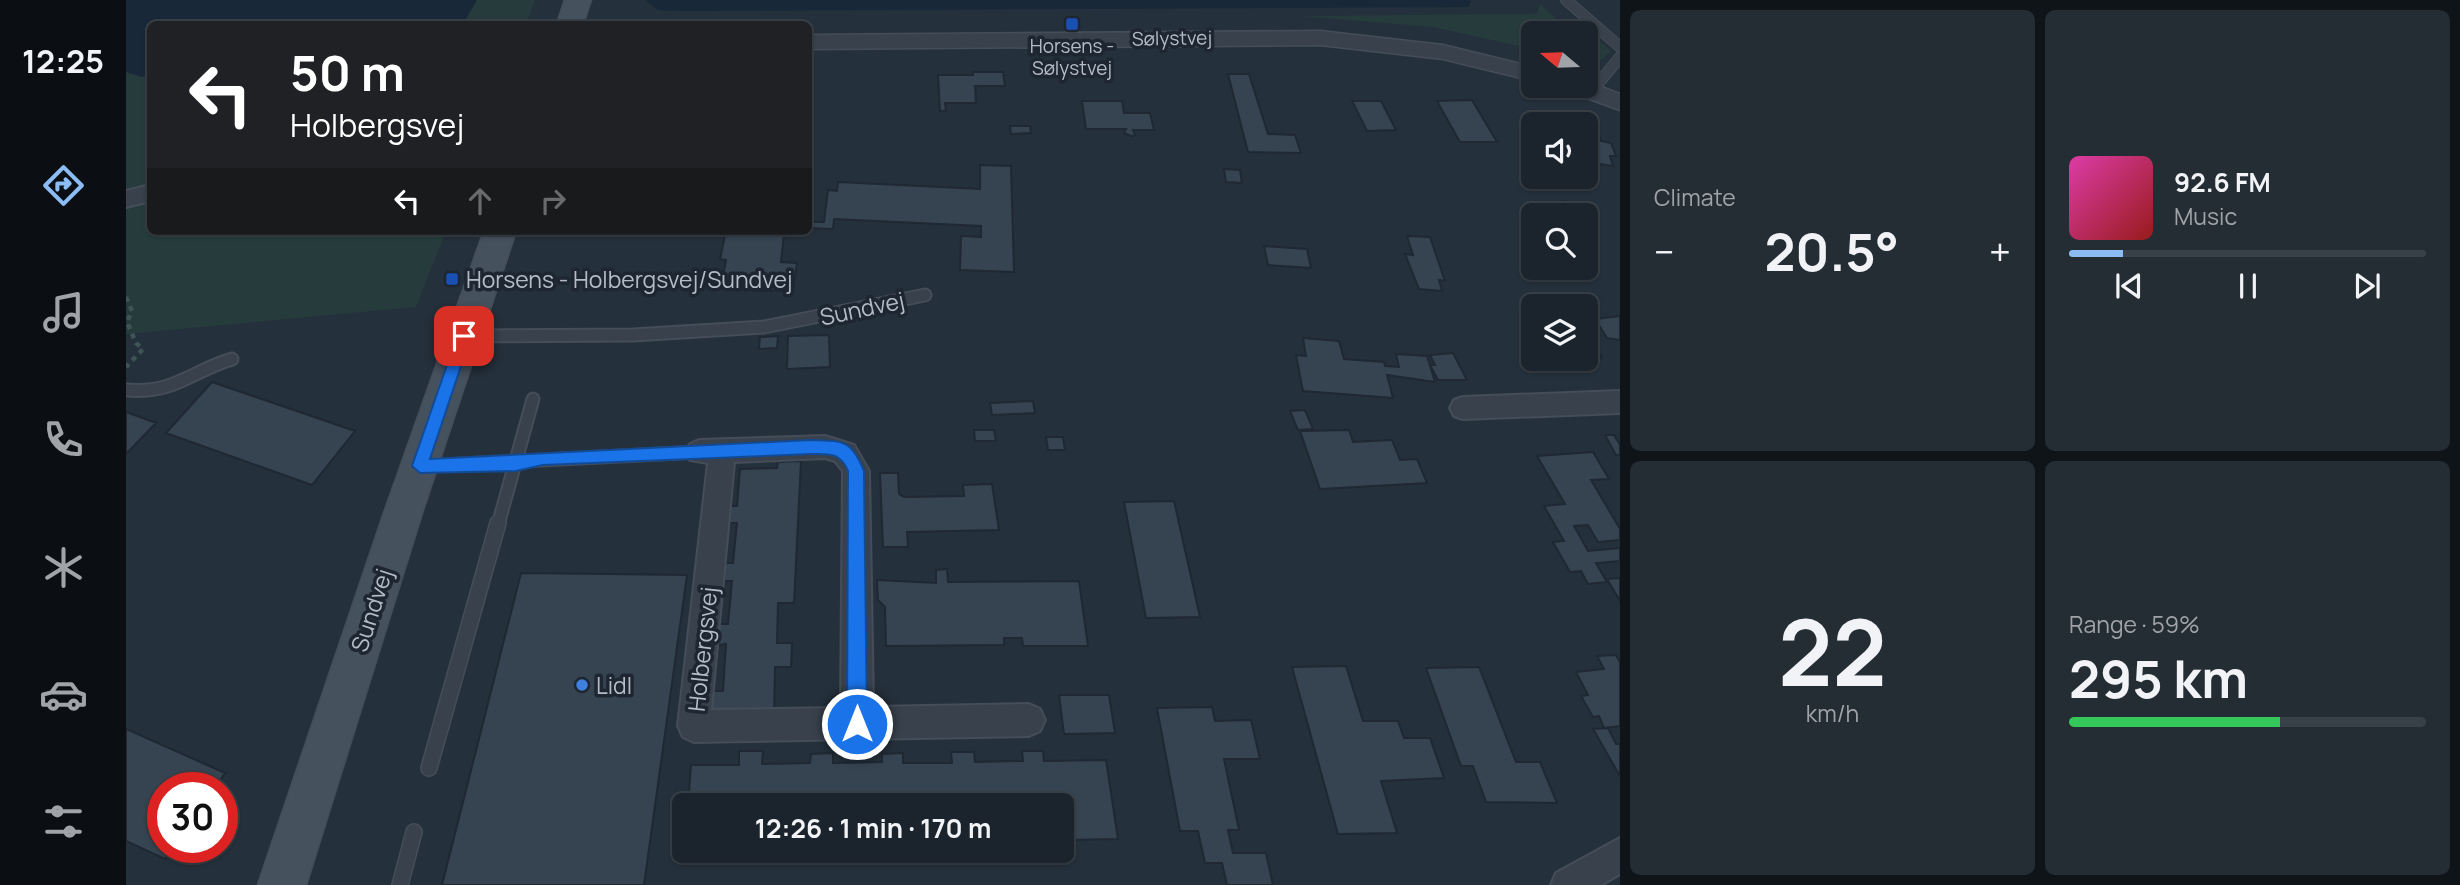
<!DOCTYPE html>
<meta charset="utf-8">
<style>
body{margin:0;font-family:Manrope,sans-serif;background:#242c34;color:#f1f3f6;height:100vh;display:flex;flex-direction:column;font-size:26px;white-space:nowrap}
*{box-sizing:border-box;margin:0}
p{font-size:23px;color:#a0a4a9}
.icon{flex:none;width:38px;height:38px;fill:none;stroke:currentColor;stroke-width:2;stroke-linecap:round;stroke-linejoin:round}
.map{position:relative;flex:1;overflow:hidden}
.panel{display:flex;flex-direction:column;gap:10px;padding:10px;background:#0f1418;width:840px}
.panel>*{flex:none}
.hud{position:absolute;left:21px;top:21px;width:665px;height:214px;border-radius:10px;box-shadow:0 2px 5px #0004,0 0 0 2px #394148;background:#202124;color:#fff;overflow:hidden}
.needle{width:46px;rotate:289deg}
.fabs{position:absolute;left:1395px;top:21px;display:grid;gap:14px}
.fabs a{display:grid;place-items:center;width:77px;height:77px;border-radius:10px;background:#1b242c;box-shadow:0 2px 5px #0004,0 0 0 2px #394148;font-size:35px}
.speed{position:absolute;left:21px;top:772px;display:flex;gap:14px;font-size:35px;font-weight:700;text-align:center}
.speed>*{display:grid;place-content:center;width:91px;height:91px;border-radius:50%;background:#1b242c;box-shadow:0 2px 5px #0004,0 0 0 2px #394148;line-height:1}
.speed .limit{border:10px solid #d22;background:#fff;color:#111}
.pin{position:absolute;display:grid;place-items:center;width:60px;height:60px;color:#fff;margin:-30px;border-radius:14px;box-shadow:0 4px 10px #0006}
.me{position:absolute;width:77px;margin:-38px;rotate:0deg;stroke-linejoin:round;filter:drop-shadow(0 0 5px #0008)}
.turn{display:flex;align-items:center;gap:24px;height:147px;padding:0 28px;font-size:32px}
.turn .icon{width:91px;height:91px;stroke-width:2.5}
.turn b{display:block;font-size:49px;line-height:60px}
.lanes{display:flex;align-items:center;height:66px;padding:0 28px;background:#0003;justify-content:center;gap:35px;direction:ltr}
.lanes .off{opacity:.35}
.big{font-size:52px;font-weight:700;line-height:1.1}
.panel .card{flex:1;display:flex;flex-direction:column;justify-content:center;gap:10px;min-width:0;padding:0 24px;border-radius:10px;background:#242c34}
.panel .dial{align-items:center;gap:0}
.dial b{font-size:91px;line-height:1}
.song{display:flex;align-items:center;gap:21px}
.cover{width:84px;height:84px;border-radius:10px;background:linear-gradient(135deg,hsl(320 70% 55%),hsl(0 70% 35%))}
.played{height:7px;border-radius:4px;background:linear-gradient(90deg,#8cbcf4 15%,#394148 15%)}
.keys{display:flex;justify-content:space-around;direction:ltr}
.heat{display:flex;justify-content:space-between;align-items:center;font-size:38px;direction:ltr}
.charge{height:10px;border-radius:5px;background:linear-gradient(90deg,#34c759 59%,#394148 0)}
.panel .tiles{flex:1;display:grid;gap:10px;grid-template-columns:repeat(2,1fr)}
.trip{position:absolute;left:546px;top:793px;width:402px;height:70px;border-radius:10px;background:#1b242c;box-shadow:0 2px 5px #0004,0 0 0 2px #394148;font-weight:700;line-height:70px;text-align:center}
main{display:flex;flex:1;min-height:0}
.tab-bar{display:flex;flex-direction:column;width:126px;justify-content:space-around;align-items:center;background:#0b0e12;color:#a0a4a9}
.tab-bar .icon{width:49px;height:49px}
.tab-bar .current{color:#8cbcf4}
.tab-bar b{font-size:32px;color:#f1f3f6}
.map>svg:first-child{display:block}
.green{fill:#263c3c}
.water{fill:#182839}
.building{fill:#364452;stroke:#1f2833;stroke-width:2}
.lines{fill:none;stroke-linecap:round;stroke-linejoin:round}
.service-far2-casing{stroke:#444d58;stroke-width:12}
.service-far1-casing{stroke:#444d58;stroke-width:15}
.service-casing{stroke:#444d58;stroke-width:18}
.minor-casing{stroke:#444d58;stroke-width:4}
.tertiary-casing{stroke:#444d58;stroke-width:3}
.secondary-casing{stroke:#444d58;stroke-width:3}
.path{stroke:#3f5555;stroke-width:4.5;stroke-dasharray:5 5;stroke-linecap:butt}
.service-far2{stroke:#38414c;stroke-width:10}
.service-far1{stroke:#38414c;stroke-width:11}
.service{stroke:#38414c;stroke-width:15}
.minor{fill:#38414c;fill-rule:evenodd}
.tertiary{fill:#38414c;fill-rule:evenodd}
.secondary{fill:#46515e;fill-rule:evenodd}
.route{fill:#1a73e8;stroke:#114b97;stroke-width:2}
.transit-dot{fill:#1a4fb4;stroke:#1d2631;stroke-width:2.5}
.shop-dot{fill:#3f7fe0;stroke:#1d2631;stroke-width:2.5}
.labels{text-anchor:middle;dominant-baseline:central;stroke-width:7;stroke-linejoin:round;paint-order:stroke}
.far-street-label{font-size:19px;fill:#b3bcc7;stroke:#1d2631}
.far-poi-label{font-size:19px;fill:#b3bcc7;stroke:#1d2631}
.poi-label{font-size:23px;fill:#b3bcc7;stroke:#1d2631;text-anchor:start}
.street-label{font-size:23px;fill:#b3bcc7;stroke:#1d2631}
</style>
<main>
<nav class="tab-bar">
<b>12:25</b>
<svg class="icon current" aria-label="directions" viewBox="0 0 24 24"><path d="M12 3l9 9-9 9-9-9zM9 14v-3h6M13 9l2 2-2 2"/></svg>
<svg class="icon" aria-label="music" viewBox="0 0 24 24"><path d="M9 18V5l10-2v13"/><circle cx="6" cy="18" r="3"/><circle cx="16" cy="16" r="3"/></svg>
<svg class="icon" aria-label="phone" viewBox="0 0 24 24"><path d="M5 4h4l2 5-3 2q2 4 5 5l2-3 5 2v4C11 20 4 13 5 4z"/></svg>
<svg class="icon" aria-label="climate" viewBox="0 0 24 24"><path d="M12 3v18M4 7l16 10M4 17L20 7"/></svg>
<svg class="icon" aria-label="car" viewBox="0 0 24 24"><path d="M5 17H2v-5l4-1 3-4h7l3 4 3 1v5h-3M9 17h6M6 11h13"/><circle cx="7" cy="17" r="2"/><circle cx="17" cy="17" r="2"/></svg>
<svg class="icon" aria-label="filters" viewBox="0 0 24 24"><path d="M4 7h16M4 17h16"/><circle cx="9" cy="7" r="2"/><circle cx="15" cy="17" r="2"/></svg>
</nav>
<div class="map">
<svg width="1494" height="885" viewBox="0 0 1494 885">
<rect width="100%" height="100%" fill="#24303b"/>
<path class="green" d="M0,0h409l-9,24h-376v207h296l-30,76 -290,27z
M1414,4l32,29h-39v16l-100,-22 -131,-11 235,-2z
M1462,31l23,20 -18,16 -7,-3v-31h-10z"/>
<path class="water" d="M0,0h351l-14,24h-313v51l-9,2 -15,-5z
M519,0h826l-2,7 -783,4 -28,-1z"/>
<path class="building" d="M847,72h30l2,14h-30l1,17h-31l1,8h-6l-2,-36h35z
M1102,74h21l19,60 27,1 6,18 -53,-1z
M1346,100l25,42h-37l-23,-41z
M956,101h40l2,12h26l4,17h-21l2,5 -4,1 -7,-3 2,-4h-40z
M1226,101h29l15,29 -29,1z
M884,126h20l1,7 -20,1z
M1460,130l12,2 3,9 10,2 5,13h-6l3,10 -27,-4z
M854,165l31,1 3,106 -54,-2 1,-34 20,1v-11l-147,-7 -1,10 -25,-1v-6h16l4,-32 9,1 1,-9 142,7z
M1098,169l16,1 2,13 -16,-1z
M1438,201l11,13 -18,1 -10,-11z
M600,231l58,3 -3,28 16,1 -4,27 -40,1 1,-9 -32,-1 4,-21 -6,-1z
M1281,236l23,1 15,44 -6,-1 3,11 -23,-2 -14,-35 8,1z
M1138,246l43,3 4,19 -43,-3z
M1494,316v24l-13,-2 -12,-19z
M1460,331l16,27 -16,1z
M703,335l1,32 -43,2 1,-33z
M652,336l-1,12 -18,1 1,-12z
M1177,338l36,3 5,18 40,3 1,4 14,1 -3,-13 31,2 8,26 -48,-7 6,23 -90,-7 -7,-36 10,1z
M1327,353l14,27h-29l-8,-15h5l-5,-10z
M86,382l143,49 -43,54 -146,-52z
M907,401l2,12 -43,2 -2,-12z
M1179,410l8,19 -15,1 -8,-19z
M0,412l30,11 -30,31z
M848,430h20l2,11h-21z
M1223,430l4,12 39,-2 8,20 17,-1 10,24 -107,6 -20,-58z
M1479,435h9l6,10v10h-4z
M920,437h17l2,13h-17z
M1467,452l16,27 -18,1 29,49v11l-22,2 -10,-17 -14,1 14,25 32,-3v13l-24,2 11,19 -19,2 -7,-13 -11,1 -17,-30 11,-1 -20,-35 21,-2 -28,-48z
M675,461l-7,142h-16l-1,40h15l-1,24h-16l-1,45 -63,1 2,-22h10l3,-47 -8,1 1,-21h9l4,-43h-9l2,-18h8l4,-40h-9l2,-17h7l3,-37 37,-1 1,-6z
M754,473h18l1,21 5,3 60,-1 -1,-11 29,-1 7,46 -92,2 1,15h-25z
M1048,501l26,116 -54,1 -22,-116z
M821,569l1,13 131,-1 9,65h-65l-1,-8h-18v7l-118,1 -1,-39 -7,-7 -1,-20 59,3v-13z
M395,573l166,2 -43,310h-202z
M1494,578v23l-13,-22z
M1490,655l4,7v64l-16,2 -5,-12 -6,1 -12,-21 7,-1 -12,-23 28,-3 -7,-13z
M1220,666l17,55h35l6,17h26l14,40 -63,3 16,52 -59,1 -46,-167z
M1353,667l37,95h24l17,41 -71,-1 -13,-36h-12l-35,-98z
M933,695h50l6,38 -51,1z
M1086,707l3,14 36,-1 9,39h-36l15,71h-11l5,23h33l7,32h-46l-5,-22h-17l-7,-32h-18l-23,-123z
M1482,728l8,16h4v32l-27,-47z
M0,729l99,44 -10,15h-52v59h10l-8,12 -39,-18z
M613,751h24l-1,13 48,-1 1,-9 22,-1v10l49,-1v-8l21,-1v10h49l-1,-11h23l1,10 48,-1 -1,-10h21l1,10 62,-1 12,79 -56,1v-35h-374l3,-40h48z"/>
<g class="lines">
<g class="service-far2-casing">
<path id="service-far2" d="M1440,0l54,47
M1466,91l28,-34"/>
</g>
<g class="service-far1-casing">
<path id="service-far1" d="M338,336l169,-1 131,-8 161,-32
M0,390c49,4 63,-18 106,-31
M297,466l276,-14
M372,525l35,-126"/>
</g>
<g class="service-casing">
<path id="service" d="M303,768l69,-245
M274,885l14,-53"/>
</g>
<g class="minor-casing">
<path id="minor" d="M24,185v16l-24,6v-16z
M1494,391v22l-157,6 -9,-3 -4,-8 4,-8 9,-3z
M699,436l29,9 15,26 4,236 156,-3 11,5 5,11 -5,11 -11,5 -335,6 -11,-5 -5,-11 30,-263 -18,-3 -4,-8 4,-8 9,-4zM699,458l10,3 8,10 -2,237 -130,2 23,-248z
M1494,838v36l-19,11h-50l5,-12z"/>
</g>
<g class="tertiary-casing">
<path id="tertiary" d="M1194,31l123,14 90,22v14l-90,-22 -123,-14 -512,4v-14z
M1460,81l34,13v16l-53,-19 -4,-5h23z"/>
</g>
<g class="secondary-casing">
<path id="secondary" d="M439,0h26l-8,24h-26z
M358,231h32l-94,282 -116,372h-48l126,-372z"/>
</g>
<path class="path" d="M0,297l6,14 -5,11 9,21 7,6 -17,18"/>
<use href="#service-far2" class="service-far2"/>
<use href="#service-far1" class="service-far1"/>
<use href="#service" class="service"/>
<use href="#minor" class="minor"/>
<use href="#tertiary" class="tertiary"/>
<use href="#secondary" class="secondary"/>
</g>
<path class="route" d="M338,330l7,6 -41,123 381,-19c32,1 40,-1 53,31l3,253 -3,7 -7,3 -7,-3 -3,-7 1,-253c-8,-19 -19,-17 -37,-17l-268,11 -27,6 -96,2 -8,-7 45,-130z"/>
<g class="transit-dot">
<rect x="939" y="17" width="14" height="14" rx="3.5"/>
<rect x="319" y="272" width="14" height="14" rx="3.5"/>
</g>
<circle class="shop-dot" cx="456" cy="685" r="7"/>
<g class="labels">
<g class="far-street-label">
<text transform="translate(1046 38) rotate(-1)">Sølystvej</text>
</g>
<g class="far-poi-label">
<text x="946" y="46">Horsens -<tspan x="946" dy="22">Sølystvej</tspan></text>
</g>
<g class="poi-label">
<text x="340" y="279">Horsens - Holbergsvej/Sundvej</text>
<text x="470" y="685">Lidl</text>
</g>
<g class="street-label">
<text transform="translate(736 308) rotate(-12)">Sundvej</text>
<text transform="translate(245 610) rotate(-72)">Sundvej</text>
<text transform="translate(576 649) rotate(-84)">Holbergsvej</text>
</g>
</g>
</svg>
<div class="fabs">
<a><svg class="needle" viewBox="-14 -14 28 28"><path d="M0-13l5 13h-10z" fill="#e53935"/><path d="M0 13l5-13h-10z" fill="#a0a4a9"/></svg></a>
<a><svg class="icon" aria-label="sound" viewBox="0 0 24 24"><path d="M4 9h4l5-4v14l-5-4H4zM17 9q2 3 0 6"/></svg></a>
<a><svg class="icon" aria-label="search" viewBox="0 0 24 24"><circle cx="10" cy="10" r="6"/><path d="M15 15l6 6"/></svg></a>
<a><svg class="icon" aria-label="layers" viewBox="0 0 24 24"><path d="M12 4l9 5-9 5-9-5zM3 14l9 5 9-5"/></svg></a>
</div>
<div class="speed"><div class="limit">30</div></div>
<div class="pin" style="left:338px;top:336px;background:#d93025"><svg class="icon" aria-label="arrive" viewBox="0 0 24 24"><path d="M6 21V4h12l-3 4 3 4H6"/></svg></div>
<svg class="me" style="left:731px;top:724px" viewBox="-20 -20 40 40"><circle r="17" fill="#1a73e8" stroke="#fff" stroke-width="3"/><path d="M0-11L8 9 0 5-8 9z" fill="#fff"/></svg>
<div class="trip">12:26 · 1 min · 170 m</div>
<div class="hud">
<div class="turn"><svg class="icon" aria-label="left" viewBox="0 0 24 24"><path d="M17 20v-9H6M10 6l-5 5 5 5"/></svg><div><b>50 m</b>Holbergsvej</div></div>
<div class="lanes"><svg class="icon" aria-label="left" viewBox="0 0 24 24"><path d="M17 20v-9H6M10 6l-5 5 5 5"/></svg><svg class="icon off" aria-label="ahead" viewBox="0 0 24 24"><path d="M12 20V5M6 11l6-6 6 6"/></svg><svg class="icon off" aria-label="right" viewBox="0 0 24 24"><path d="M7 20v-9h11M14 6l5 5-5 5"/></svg></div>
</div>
</div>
<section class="panel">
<div class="tiles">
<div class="card"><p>Climate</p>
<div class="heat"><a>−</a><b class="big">20.5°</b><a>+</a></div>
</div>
<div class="card">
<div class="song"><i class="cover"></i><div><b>92.6 FM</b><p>Music</p></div></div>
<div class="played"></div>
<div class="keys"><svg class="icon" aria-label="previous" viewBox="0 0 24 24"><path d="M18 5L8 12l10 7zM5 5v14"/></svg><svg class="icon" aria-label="pause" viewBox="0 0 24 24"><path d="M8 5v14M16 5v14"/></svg><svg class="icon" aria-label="next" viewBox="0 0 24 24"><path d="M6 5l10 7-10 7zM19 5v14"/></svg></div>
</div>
<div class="card dial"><b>22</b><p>km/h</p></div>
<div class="card"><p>Range · 59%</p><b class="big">295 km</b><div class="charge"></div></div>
</div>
</section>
</main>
